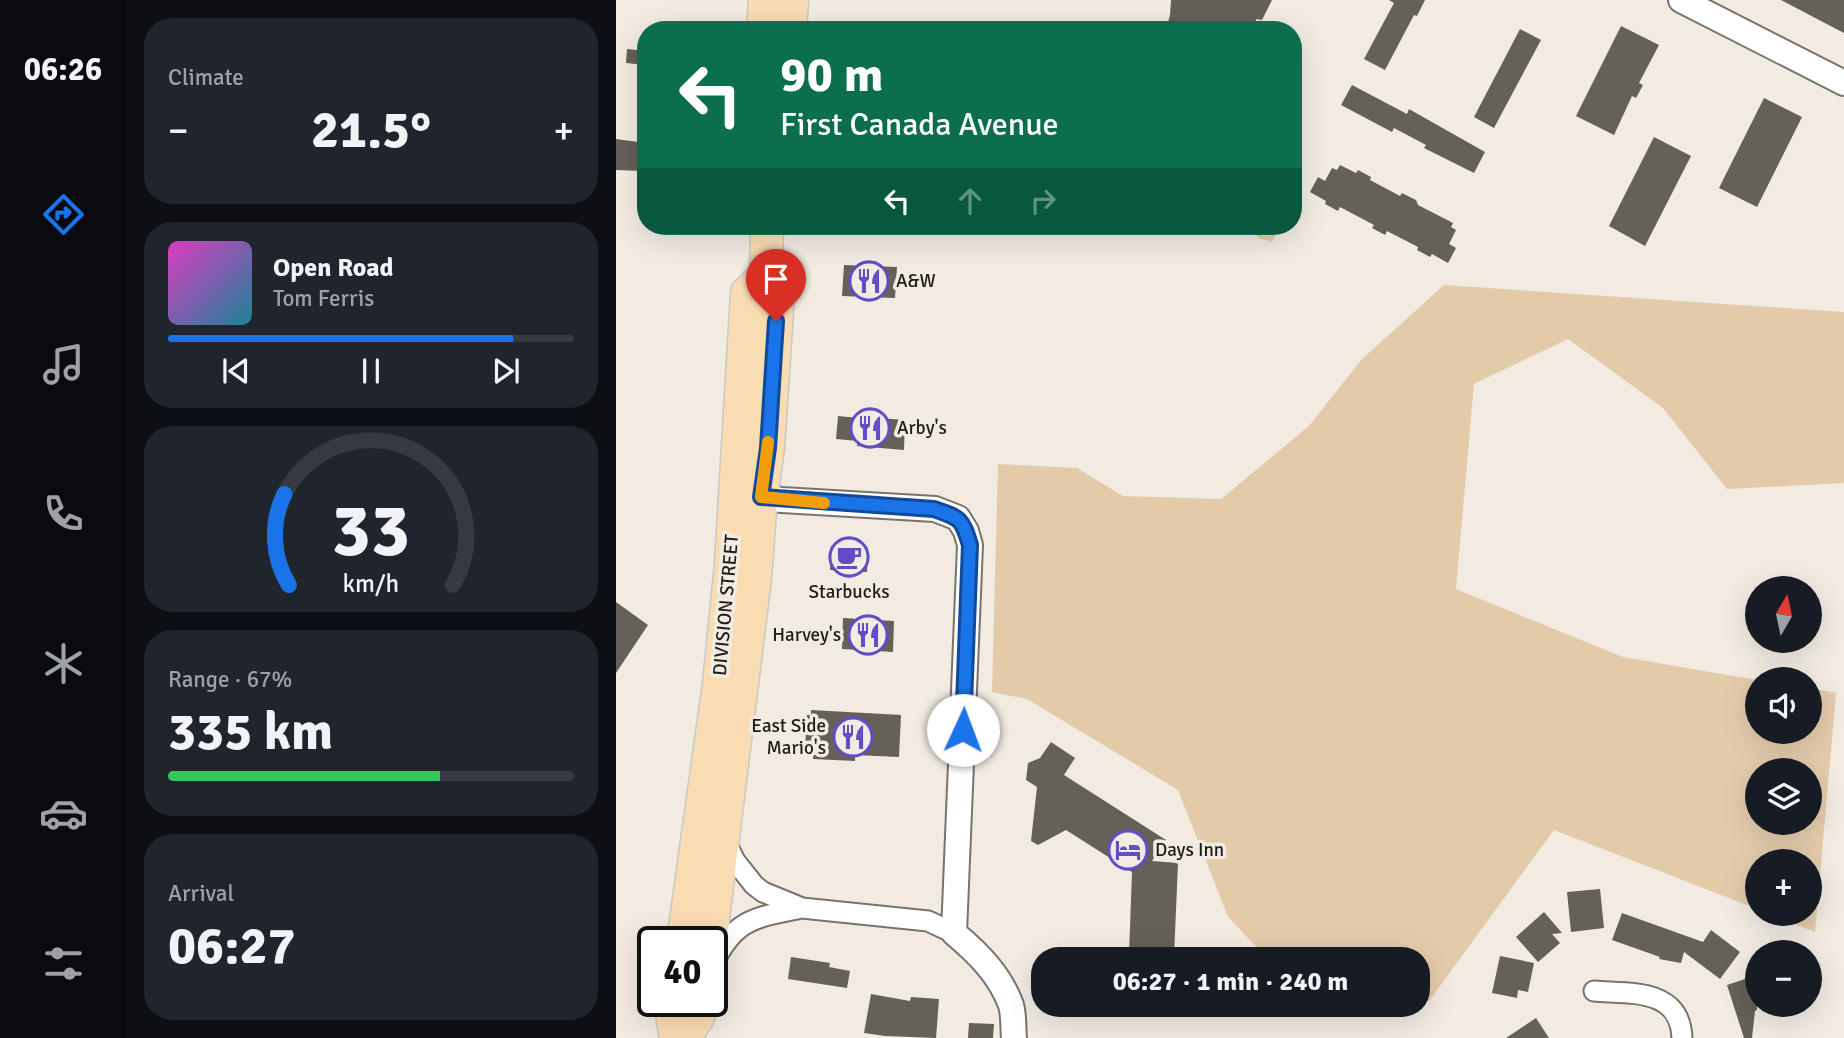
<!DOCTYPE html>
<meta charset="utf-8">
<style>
body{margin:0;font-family:Signika,sans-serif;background:#20242c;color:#f1f3f6;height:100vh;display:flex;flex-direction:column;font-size:26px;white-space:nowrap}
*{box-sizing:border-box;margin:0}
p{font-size:23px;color:#9ea1a6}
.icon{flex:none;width:38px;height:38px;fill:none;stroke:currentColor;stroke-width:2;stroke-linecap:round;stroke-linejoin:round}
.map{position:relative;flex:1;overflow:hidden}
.side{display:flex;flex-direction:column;gap:18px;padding:18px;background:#0d0f14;width:490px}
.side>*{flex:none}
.banner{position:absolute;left:21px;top:21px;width:665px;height:214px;border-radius:28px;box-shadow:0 7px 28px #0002;background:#0b6e4f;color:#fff;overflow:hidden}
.needle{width:46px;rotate:9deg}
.buttons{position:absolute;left:1129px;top:576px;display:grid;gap:14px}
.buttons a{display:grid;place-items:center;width:77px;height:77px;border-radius:50%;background:#171b24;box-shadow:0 7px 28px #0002;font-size:35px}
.speed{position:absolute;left:21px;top:926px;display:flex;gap:14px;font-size:35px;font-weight:700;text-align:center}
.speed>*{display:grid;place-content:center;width:91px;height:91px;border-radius:50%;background:#171b24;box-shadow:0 7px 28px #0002;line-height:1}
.speed .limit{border:4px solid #111;border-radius:10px;background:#fff;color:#111}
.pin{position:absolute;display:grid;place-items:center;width:60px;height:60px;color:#fff;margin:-72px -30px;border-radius:50% 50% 50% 0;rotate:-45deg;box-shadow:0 0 7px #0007}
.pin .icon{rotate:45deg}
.me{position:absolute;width:77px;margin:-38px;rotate:2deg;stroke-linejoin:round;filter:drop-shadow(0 0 5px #0008)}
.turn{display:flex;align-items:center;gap:24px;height:147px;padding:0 28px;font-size:32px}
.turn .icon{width:91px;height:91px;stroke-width:2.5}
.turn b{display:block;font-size:49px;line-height:60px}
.lanes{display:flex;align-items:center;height:66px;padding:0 28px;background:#0003;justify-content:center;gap:35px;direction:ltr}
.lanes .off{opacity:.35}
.big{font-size:52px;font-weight:800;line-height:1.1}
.side .tile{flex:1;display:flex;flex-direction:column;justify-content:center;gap:10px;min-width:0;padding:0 24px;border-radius:28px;background:#20242c}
.side .dial{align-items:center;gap:0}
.dial svg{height:182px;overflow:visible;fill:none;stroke:#363941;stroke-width:7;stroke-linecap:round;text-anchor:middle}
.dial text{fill:#f1f3f6;stroke:none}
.song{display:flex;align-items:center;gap:21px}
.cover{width:84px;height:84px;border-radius:10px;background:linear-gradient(135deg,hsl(310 70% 55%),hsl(190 70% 35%))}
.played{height:7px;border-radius:4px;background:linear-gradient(90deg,#1a73e8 85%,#363941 85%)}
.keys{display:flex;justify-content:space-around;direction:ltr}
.heat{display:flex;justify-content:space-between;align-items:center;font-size:38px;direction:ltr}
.charge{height:10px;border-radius:5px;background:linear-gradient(90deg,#34c759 67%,#363941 0)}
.trip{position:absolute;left:415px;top:947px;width:399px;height:70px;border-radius:28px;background:#171b24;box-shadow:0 7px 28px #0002;font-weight:800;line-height:70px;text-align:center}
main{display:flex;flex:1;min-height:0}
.tab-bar{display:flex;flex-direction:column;width:126px;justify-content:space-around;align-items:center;background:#090b0e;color:#9ea1a6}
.tab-bar .icon{width:49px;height:49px}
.tab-bar .current{color:#1a73e8}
.tab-bar b{font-size:32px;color:#f1f3f6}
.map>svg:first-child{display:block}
.green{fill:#e3cbaa;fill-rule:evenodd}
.building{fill:#656058}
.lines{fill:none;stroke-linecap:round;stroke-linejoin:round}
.minor-casing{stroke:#79736c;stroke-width:23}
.tertiary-casing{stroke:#79736c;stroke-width:28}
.primary-casing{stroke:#c9c9c8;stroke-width:35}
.minor{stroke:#fff;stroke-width:19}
.tertiary{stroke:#fff;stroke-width:24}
.primary{stroke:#fadcb2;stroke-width:32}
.route-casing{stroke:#114b97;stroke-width:18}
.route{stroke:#1a73e8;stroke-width:12}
.slow{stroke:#f59e0b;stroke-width:12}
.labels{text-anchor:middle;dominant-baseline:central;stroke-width:7;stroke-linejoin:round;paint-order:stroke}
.poi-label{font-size:19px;fill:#1f1d1a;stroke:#f1ebe2;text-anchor:start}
.street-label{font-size:19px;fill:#1f1d1a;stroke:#f1ebe2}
</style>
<main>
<nav class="tab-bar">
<b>06:26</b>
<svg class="icon current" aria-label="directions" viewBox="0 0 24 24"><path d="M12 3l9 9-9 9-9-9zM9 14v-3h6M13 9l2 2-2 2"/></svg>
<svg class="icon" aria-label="music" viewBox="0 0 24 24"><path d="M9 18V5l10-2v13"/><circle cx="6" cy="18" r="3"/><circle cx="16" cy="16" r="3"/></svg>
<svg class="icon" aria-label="phone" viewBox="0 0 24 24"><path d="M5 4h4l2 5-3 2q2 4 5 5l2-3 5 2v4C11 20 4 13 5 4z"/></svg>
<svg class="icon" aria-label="climate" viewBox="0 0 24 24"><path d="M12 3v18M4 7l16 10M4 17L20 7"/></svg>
<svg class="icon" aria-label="car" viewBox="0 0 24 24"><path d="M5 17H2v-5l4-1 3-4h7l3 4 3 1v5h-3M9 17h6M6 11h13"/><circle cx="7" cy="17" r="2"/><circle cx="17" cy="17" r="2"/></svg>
<svg class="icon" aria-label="filters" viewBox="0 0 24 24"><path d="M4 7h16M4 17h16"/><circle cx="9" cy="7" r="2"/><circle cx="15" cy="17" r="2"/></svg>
</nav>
<section class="side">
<div class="tile"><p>Climate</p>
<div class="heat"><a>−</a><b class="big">21.5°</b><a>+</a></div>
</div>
<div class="tile">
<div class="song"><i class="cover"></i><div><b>Open Road</b><p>Tom Ferris</p></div></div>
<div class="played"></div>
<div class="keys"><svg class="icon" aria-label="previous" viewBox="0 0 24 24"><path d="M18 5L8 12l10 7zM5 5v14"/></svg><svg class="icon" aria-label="pause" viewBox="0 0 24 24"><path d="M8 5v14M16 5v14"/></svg><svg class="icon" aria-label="next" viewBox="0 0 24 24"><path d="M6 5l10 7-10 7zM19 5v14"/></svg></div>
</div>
<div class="tile dial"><svg viewBox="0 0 100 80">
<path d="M14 69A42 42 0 1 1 86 69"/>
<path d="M14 69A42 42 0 0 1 12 29" stroke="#1a73e8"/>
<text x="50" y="56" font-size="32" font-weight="700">33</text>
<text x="50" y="72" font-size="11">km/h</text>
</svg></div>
<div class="tile"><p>Range · 67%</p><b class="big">335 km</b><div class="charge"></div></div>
<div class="tile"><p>Arrival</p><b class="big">06:27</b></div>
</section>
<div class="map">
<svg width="1228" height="1038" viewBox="0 0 1228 1038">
<rect width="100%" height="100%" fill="#f1ebe2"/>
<path class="green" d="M636,226h28l-8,16 -13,-4 -9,-8z
M828,285l400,27v171l-117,6 -64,-81 -95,-69 -94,45 -18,205 167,68 134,23v52h53v-44l26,5 -21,239 -47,-18h42v-53h-53v48l-203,-79 -125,171 -11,1v-43h-150l-40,-42 -50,-127 -151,-91 -35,-7 6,-228 79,4 46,28 98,3 88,-73 52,-66zM1141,770h53v52h-53z
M699,1005h82l-76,6z"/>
<path class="building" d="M555,0h101l-10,20 -6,-1 -1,8 -30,-1 -1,4h-58l4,-15z
M773,0h36l-8,16 -3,-1 -29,55 -21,-11 30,-56z
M1165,0h63v33l-23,-12z
M1005,26l38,19 -20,38 4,2 -7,13 -4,-2 -18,39 -38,-19z
M904,29l21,11 -47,88 -20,-11z
M11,49l19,2v14l-20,-2z
M736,85l55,29 2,-5 76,43 -11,21 -50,-25 2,-3 -32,-17 -2,4 -51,-27z
M1148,98l38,19 -45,90 -38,-19z
M1038,137l37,19 -46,90 -36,-20z
M0,139l30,4v24l-5,4 -25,-1z
M724,165l16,8 2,-3 13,7 -1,3 30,16 2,-3 14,7 2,5 35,18 -2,4 5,3 -7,14 7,4 -8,15 -16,-9 -2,3 -13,-7 1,-3 -31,-16 -2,4 -13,-7 2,-3 -34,-18 -2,4 -13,-7 1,-3 -16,-9 8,-15 7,4 7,-13 5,2z
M228,265l53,2 -2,31 -53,-2z
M244,413l20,1 -1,4 26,2 -1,30 -47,-4 1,-5 -22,-2 2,-23 21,2z
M215,546l37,2 -1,24 -37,-2z
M0,602l32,23 -32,48z
M227,618l51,3 -1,31 -51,-3z
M195,710l90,5 -2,42 -44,-2v6l-42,-2v-11h-8l2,-33h4z
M435,742l24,16 -11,17 102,65 -14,21 26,2 -4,94 -26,2v-3l-19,-1 3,-83 -66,-42 -28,15 -7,-4 6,-54 -11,-7 2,-17 12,-5z
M984,889l4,39 -33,4 -4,-40z
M928,912l18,21 -10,1 8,9 -22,19 -22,-25z
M1006,913l81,29 8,-12 29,22 -20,27 -36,-27 -3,11 -22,-4 1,-2 -48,-17z
M884,956l34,7 -6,29 -10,-2 -1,8 -25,-5z
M175,957l39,6 -1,4 21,4 -3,17 -59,-9z
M1141,975v35l-2,1 -3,27h-8l-17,-53z
M255,994l39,7 1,-4 28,2 -3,39 -51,-2 -21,-3z
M920,1018l13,20h-43z
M353,1023l25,1 -1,14h-25z"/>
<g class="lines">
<g class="minor-casing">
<path id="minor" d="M108,838l11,23 19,24 9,7 39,16 126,13 26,12
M96,966c23,-48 42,-48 90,-58
M978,991c37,3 86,-3 88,47"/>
</g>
<g class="tertiary-casing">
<path id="tertiary" d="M1065,0l163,83
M130,496l36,4 153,9 23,9 8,13 4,14 -16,388c24,20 46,42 57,72 3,10 2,23 3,33"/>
</g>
<g class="primary-casing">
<path id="primary" d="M147,30l2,-30
M174,30l2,-30
M67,942l36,-258 12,-120 16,-271 19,-18
M94,942l45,-364 6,-81 7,-49 10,-153 -12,-20 1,-49
M58,1001l-2,13 4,24
M68,1038l14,-21 2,-16"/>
</g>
<use href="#minor" class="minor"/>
<use href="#tertiary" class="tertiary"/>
<use href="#primary" class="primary"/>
</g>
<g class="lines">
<g class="route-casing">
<path id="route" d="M160,321l-8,127 -7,49 173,12c26,9 28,9 36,36l-7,185"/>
</g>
<use href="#route" class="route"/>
<path class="slow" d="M152,442l-7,55 63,6"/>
</g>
<defs>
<g id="restaurant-ring" transform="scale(2.0125)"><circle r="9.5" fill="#f1ebe2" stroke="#614dc6" stroke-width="1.5"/><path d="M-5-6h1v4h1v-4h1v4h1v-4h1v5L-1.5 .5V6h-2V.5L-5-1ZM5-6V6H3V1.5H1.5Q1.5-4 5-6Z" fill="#614dc6"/></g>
<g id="cafe-ring" transform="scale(2.0125)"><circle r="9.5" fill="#f1ebe2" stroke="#614dc6" stroke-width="1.5"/><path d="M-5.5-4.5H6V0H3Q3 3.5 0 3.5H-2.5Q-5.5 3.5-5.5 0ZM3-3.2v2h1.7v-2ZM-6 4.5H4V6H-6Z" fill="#614dc6"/></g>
<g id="hotel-ring" transform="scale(2.0125)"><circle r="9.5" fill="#f1ebe2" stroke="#614dc6" stroke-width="1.5"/><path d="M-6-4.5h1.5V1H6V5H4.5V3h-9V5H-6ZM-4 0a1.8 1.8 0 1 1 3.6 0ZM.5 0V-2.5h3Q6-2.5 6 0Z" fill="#614dc6"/></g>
</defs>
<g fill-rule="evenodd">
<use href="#restaurant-ring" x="253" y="281"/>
<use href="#restaurant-ring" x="254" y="428"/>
<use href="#cafe-ring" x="233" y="557"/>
<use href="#restaurant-ring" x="252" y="635"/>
<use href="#restaurant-ring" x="237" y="737"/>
<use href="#hotel-ring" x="512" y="850"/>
</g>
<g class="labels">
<g class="poi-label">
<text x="280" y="281">A&amp;W</text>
<text x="281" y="428">Arby's</text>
<text x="233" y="592" text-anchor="middle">Starbucks</text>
<text x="225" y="635" text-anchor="end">Harvey's</text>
<text x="210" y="726" text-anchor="end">East Side<tspan x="210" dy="22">Mario's</tspan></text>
<text x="539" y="850">Days Inn</text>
</g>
<g class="street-label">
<text transform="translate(110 605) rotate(-85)">DIVISION STREET</text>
</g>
</g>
</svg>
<div class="buttons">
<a><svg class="needle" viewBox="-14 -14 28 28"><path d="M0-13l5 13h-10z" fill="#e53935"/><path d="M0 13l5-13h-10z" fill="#9ea1a6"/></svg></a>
<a><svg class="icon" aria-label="sound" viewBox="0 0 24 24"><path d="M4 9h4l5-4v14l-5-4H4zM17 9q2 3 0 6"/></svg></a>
<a><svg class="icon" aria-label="layers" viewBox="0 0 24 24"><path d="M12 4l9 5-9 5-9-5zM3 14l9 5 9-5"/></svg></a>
<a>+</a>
<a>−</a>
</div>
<div class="speed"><div class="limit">40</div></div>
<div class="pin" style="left:160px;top:321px;background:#d93025"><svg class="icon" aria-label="arrive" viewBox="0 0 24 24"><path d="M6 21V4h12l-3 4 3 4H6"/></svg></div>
<svg class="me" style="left:347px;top:730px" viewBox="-20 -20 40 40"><circle r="19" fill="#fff"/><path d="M0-13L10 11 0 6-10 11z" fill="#1a73e8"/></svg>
<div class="trip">06:27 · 1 min · 240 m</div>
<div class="banner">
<div class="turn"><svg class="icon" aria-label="left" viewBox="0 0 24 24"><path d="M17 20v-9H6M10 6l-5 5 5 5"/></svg><div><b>90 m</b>First Canada Avenue</div></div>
<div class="lanes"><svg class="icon" aria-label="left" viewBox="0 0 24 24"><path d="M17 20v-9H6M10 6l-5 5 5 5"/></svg><svg class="icon off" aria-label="ahead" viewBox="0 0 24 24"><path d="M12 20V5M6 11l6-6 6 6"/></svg><svg class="icon off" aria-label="right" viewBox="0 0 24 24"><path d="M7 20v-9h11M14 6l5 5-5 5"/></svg></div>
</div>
</div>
</main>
